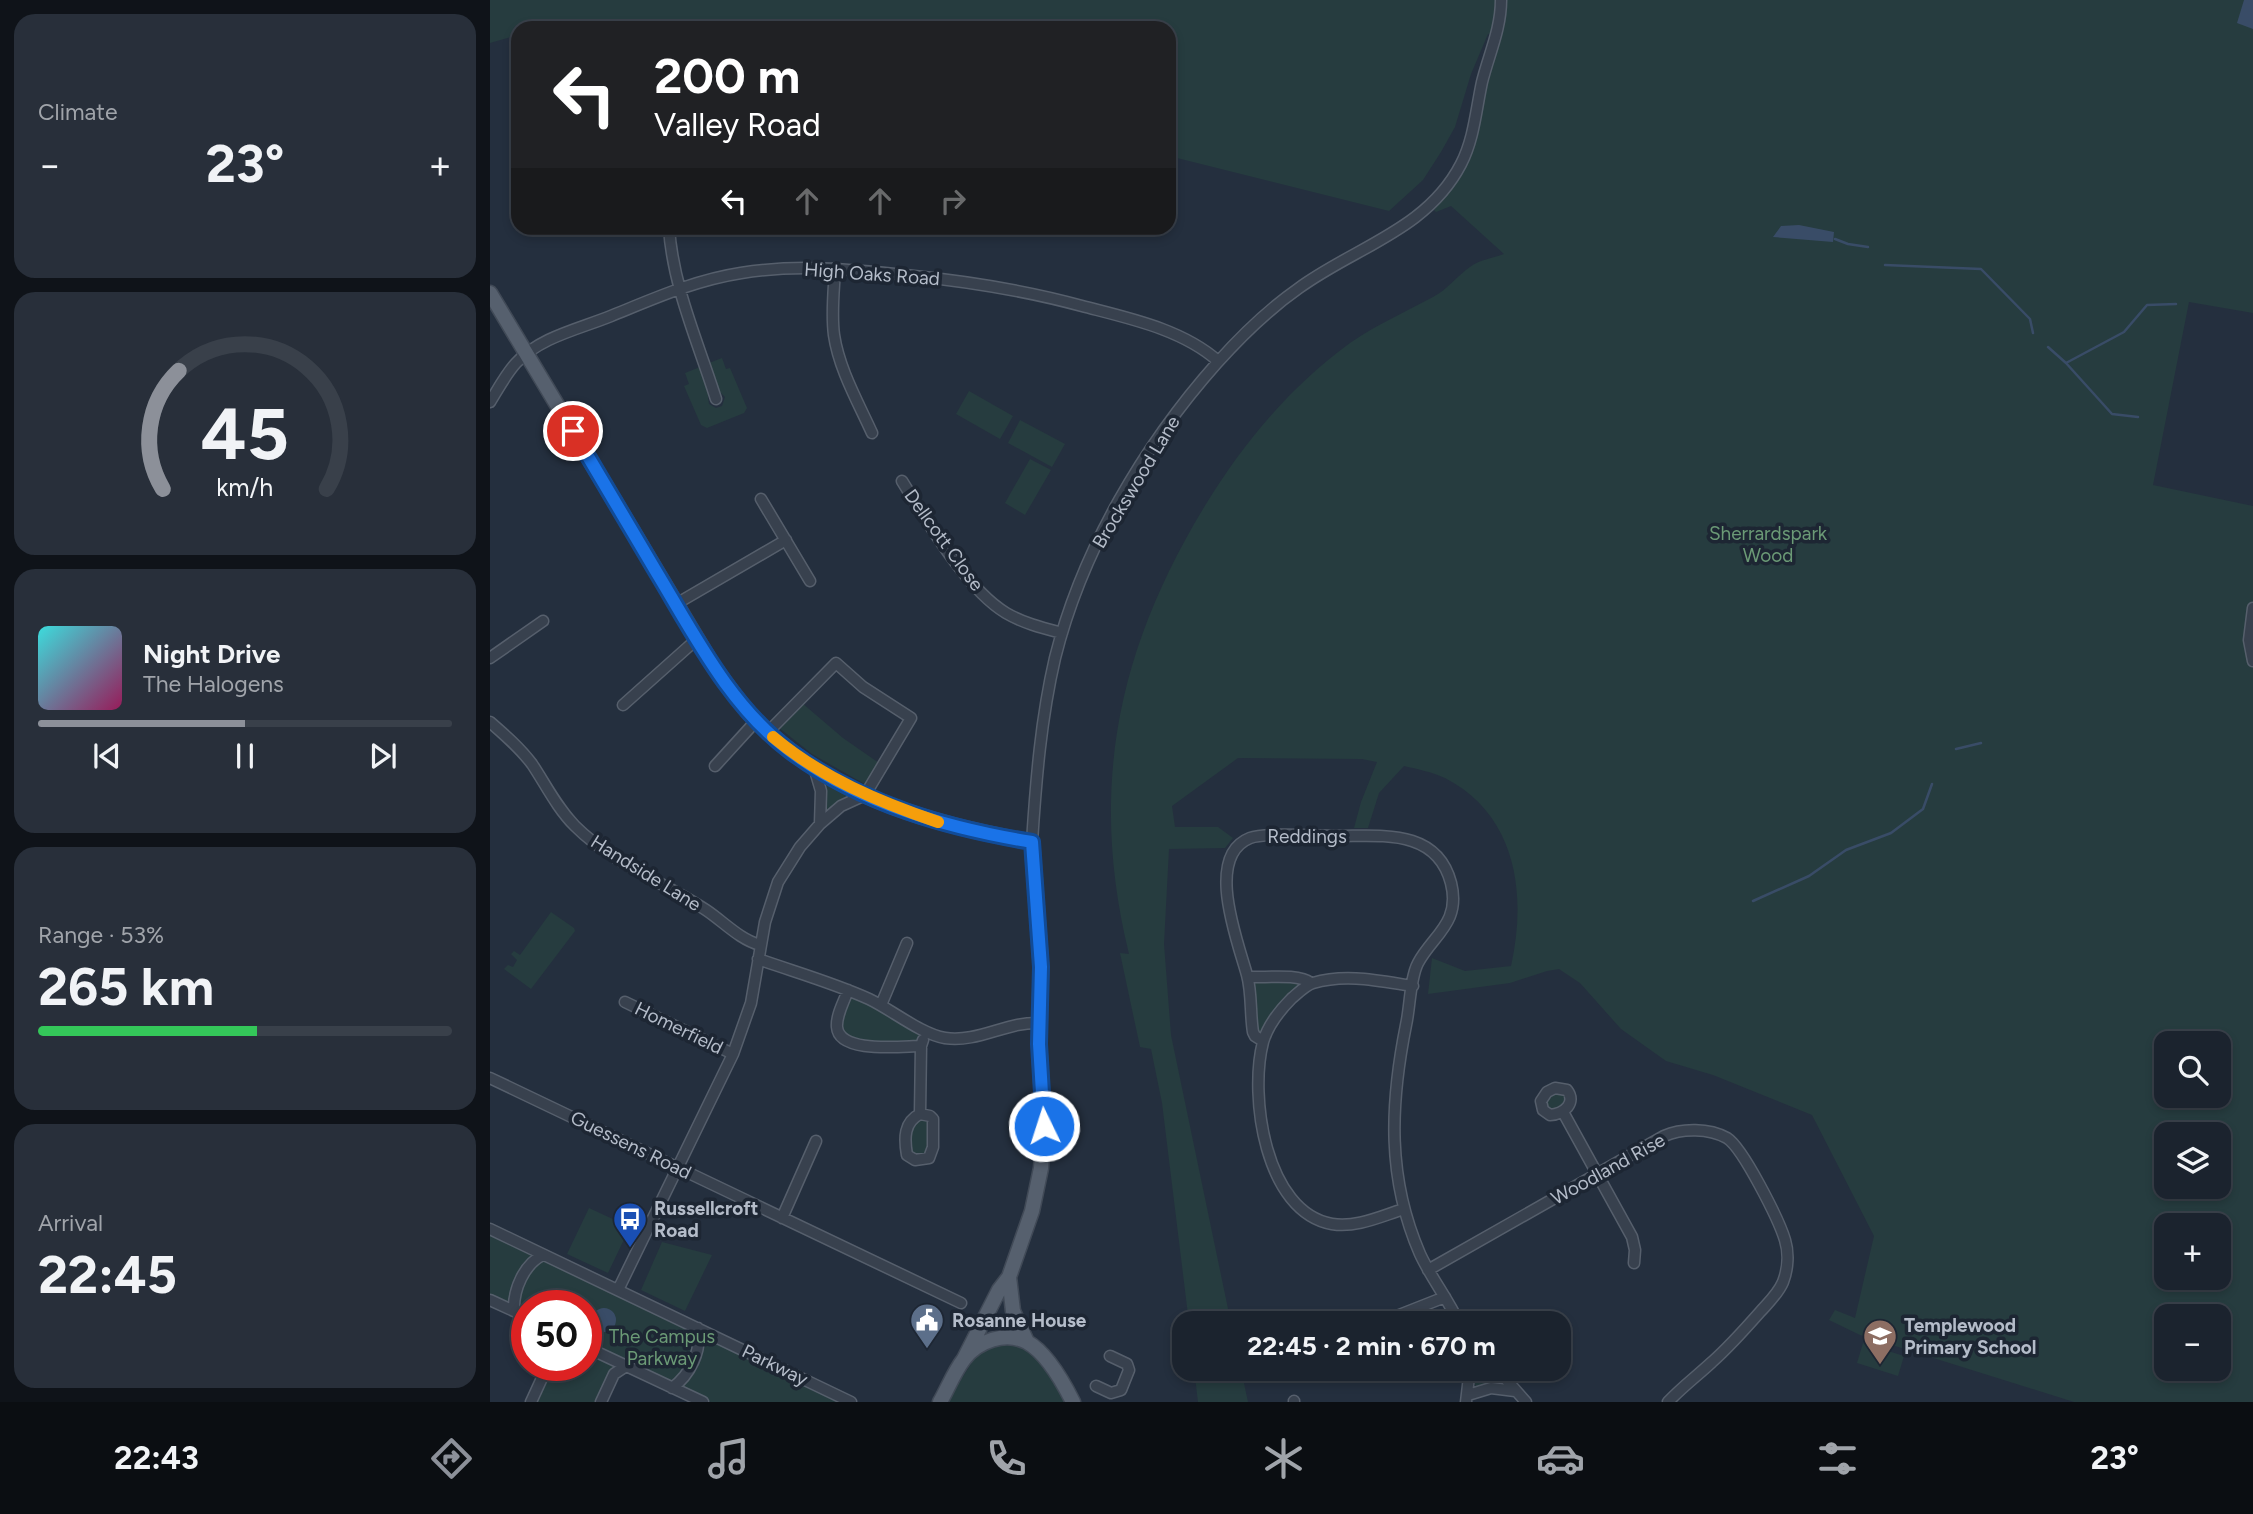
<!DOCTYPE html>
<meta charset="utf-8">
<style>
body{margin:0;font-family:Figtree,sans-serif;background:#282f3a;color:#f1f3f6;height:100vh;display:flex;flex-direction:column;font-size:26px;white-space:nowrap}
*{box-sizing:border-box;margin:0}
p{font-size:23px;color:#a0a4aa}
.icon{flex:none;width:38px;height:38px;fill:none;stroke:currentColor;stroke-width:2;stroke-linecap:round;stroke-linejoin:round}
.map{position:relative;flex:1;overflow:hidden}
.panel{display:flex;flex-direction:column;gap:14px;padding:14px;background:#0f1319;width:490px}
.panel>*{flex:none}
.hud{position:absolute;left:21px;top:21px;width:665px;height:214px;border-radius:21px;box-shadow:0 4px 10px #0003,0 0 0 2px #39404a;background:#202124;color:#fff;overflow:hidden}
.buttons{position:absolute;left:1664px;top:1031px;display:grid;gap:14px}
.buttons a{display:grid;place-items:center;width:77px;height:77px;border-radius:14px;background:#1b232e;box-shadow:0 4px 10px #0003,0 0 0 2px #39404a;font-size:35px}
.speed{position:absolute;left:21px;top:1290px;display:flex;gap:14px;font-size:35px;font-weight:700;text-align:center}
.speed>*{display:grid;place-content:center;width:91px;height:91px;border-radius:50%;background:#1b232e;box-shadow:0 4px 10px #0003,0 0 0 2px #39404a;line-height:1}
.speed .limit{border:10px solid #d22;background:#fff;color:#111}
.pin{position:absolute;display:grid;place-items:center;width:60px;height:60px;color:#fff;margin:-30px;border:4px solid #fff;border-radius:50%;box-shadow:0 2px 7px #0007}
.me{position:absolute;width:77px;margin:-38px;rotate:356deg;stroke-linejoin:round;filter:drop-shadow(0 0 5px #0008)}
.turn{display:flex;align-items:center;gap:24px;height:147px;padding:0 28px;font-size:32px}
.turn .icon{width:91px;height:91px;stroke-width:2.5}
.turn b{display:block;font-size:49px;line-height:60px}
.lanes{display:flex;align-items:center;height:66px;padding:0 28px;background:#0003;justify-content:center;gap:35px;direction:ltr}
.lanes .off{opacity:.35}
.big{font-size:52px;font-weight:700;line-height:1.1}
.panel .tile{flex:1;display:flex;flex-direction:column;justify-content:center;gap:10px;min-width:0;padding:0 24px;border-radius:21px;background:#282f3a}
.panel .dial{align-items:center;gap:0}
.dial svg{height:182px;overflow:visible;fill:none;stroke:#39404a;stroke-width:7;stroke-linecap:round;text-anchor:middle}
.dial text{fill:#f1f3f6;stroke:none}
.song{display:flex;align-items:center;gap:21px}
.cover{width:84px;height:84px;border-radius:10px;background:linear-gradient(135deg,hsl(180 70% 55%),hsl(330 70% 35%))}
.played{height:7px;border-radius:4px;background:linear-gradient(90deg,#8c9099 50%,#39404a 50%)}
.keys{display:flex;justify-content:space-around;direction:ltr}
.heat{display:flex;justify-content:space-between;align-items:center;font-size:38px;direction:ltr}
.charge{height:10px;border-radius:5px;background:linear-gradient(90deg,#34c759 53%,#39404a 0)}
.trip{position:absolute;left:682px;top:1311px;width:399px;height:70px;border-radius:21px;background:#1b232e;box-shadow:0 4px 10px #0003,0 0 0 2px #39404a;font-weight:700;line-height:70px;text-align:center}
.dock{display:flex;height:112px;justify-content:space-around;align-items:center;background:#0b0e12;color:#a0a4aa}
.dock .icon{width:49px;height:49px}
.dock .active{color:#8c9099}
.dock b{font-size:32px;color:#f1f3f6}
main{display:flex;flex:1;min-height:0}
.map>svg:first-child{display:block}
.green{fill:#263c3f;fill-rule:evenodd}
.water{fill:#394c67}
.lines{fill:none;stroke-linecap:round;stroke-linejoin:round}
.stream{stroke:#394c67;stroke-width:2.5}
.minor-casing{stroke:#565f6c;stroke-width:13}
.major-casing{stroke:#414a57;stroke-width:17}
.minor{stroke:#38414e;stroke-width:10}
.major{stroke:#56606e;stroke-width:14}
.route-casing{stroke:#114b97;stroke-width:18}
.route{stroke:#1a73e8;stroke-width:12}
.slow{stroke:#f59e0b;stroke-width:12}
.labels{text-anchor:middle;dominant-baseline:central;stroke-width:7;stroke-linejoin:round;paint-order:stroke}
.street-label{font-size:19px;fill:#b4bcc9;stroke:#1d2633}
.park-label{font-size:19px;fill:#6b9a76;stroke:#1d2633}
.poi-label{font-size:19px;font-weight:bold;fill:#b4bcc9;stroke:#1d2633;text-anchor:start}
</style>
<main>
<section class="panel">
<div class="tile"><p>Climate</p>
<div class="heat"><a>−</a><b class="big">23°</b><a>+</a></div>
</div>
<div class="tile dial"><svg viewBox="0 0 100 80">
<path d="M14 69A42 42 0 1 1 86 69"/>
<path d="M14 69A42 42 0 0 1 21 17" stroke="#8c9099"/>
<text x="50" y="56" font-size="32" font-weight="700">45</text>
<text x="50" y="72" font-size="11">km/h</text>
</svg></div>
<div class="tile">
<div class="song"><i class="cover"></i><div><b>Night Drive</b><p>The Halogens</p></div></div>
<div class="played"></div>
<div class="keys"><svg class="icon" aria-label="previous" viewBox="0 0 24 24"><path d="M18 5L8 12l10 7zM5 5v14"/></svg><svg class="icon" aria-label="pause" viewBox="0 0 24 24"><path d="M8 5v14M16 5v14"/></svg><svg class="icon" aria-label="next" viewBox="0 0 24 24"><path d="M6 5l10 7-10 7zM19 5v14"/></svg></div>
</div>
<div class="tile"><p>Range · 53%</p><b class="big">265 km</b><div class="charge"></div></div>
<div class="tile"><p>Arrival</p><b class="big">22:45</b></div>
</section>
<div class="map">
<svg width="1763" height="1402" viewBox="0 0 1763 1402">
<rect width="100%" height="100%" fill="#242f3e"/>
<path class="green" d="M0,0h1763v313l-64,-11 -36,183 100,21v896h-179l-214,-67 -31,-15 6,-10 20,8 19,-82 -62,-121 -99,-40 -47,-14 -45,-32 -41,-46 -21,-14 -12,2 -37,12 -82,11 4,-36 33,13 46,-5c16,-71 6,-151 -66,-188 -13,-6 -28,-9 -41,-12l-25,27 -11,35h-14l7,-26 16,-40 -15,-3 -124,-1 -66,48 3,21h43l15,11 -8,10 -56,1 -5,95 7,91 60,288h-42l-27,-220 -11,-54 -11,-2 -20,-94 9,1c-41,-167 -11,-306 77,-450 38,-62 85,-118 144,-161 26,-18 55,-31 83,-46 14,-7 24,-21 37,-30 9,-7 23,-9 34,-13l-53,-48 -15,6 -2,-2 19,-24 48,-154 -13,2 -17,40 -16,53 -14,25 -18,28 -34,31 -220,-55v-128h-651v7l-28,8zM1676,1043h53v53h-53zM1676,1134h53v52h-53zM1676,1225h53v53h-53zM1676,1316h53v52h-53z
M232,358l4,11 4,-1 17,40 -3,5 -37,15 -6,-3 -17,-39 5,-2 -4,-11 15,-6 11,24 -3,6 1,7 7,4 6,-2 3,-9 -7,-7 -9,-27z
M479,391l44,25 -13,23 -44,-25z
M530,420l45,24 -13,23 -44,-24z
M540,459l21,11 -26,45 -20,-12z
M312,703l41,35 36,25 -11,23 -56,-32 -34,-27z
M332,781l28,15 -22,15 -3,-1z
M61,912l23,16 1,3 -44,58 -27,-20 4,-4 5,2 4,-7 -6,-6 3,-3 6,4z
M765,981h44l3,5 -39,47 -6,1 -4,-51z
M360,997l9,1 61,35 -2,8 -35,4 -39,-9 -4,-18z
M1068,1091l11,8 -13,12 -10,-1 -1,-11z
M427,1119l13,1 -3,34 -8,4 -11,-9 -1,-15z
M99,1208l41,19 -22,46 -41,-19z
M0,1233l43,21 -24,50 -19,-8z
M172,1242l50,13 -27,56 -44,-21z
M55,1260l148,71 3,9c-5,15 -10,40 -28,40l-82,-38v-36h-59v7c-5,-4 -10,-8 -9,-15 1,-12 15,-35 27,-38z
M216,1337l135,65h-130l-30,-14 7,-10z
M520,1342c32,14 39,32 57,60h-120l30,-48 10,-9z
M1373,1343l41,13 -6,20 -41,-13z
M96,1352l30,15 -19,35h-63l17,-37h35z
M704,1369h47l7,33h-50z
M983,1369h19l7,9 -2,6 -20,3 -4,-5z"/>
<path class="water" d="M1754,0h9v29l-16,-6z
M1309,225l35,7 -1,10 -60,-5 8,-11z
M102 1320a12 12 0 1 1 24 0a12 12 0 1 1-24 0Z"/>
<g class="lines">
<path class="stream" d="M1345,239l13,5 20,3
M1395,265l96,4 49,50 3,14
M1558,347l18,16 46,51 26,3
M1576,363l58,-31 23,-27 29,-1
M1466,749l25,-6
M1263,901l56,-25 37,-26 45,-17 32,-24 9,-25"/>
<g class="minor-casing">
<path id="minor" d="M179,228c4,59 29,114 47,171
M345,268c-1,22 -4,45 -1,67 5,34 24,67 38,98
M0,402c8,-13 16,-28 26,-39 24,-26 63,-34 95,-47 42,-17 84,-36 130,-43 54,-9 109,-4 164,2 60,6 119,15 177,31 46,12 100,23 136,55
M412,481c25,40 64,108 104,132 17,10 37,15 56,20
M271,499l49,82
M186,604l110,-64
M1763,608l-4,32 4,21
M0,658l53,-37
M133,705l74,-66
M0,722c15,13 30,26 42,42 14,21 25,44 43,62 37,37 88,56 131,84 18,12 33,29 54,35
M278,732l68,-69 27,24 48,31 -46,77 -24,11 -21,18 1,-33 -7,-24
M225,766l41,-45
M542,842c4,-62 9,-124 23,-184 27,-108 89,-213 162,-295 25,-28 52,-54 82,-75 56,-41 128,-58 162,-124 13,-25 15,-54 21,-82 7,-28 19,-53 19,-82
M268,959c37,13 76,24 111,40 23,11 52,35 76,39 33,5 63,-17 95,-15
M758,977c17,1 50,-4 63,6
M358,990c-4,12 -12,25 -11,37 2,27 65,19 84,19
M135,1002l108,52
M391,1005l26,-62
M773,1041l-8,-5 -2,-4c-3,-18 -1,-39 -6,-57 -9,-33 -43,-119 3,-137 16,-6 70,-2 90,-2 42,0 97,-7 111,47 10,40 -18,52 -33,80 -8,15 -8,45 -12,62 -16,80 -19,153 14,229 11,24 28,45 39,69
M0,1078l471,225
M1065,1088l12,2c10,13 -3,24 -17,25l-7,-5 -2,-9 6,-9z
M1073,1112l69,125 3,13 -1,13
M430,1114l10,2 3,3v28l-4,11 -14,2 -8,-5c-3,-17 -3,-33 13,-41z
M430,1114l1,-68 2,-6
M914,1209c-23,7 -47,19 -72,15 -67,-12 -83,-128 -69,-182 5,-17 17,-32 29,-44 6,-5 14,-13 21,-15 33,-10 67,-2 100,3
M292,1218l34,-77
M0,1229l361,173
M938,1270l236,-134c18,-8 45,-8 63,2 16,10 52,82 58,102 4,13 3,29 -2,42 -5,12 -15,21 -23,30 -15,17 -31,35 -48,50 -15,14 -30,25 -44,40
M128,1290l115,-236 18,-51 14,-81 13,-40 22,-35 20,-23
M0,1300l37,17
M24,1311c-1,-21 10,-47 29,-56
M889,1323l66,-26
M96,1347l117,55
M1006,1368l30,34
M606,1386l15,7 10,-3 8,-20 -2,-6 -17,-8
M182,1388c18,-13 30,-37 26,-60
M978,1395l23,-7 24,3
M804,1401v1
M41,1402l17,-37
M111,1402l13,-28 12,-8
M976,1402l4,-34"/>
</g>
<g class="major-casing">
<path id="major" d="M0,293l224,374c17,23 33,47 55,66 72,66 169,93 263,109l9,125 -2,77 5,82 -3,42 -9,43 -23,66 -10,13 -35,69
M519,1277l4,34 14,31
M450,1402c8,-14 14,-30 24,-43 14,-18 41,-28 63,-17 20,11 36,40 46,60"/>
</g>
<use href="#minor" class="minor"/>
<use href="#major" class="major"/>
</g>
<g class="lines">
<g class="route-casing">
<path id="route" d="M83,431c28,47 56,94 84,142 38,63 73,133 133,178 71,53 157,77 242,91l9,125 -2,77 5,82"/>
</g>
<use href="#route" class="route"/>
<path class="slow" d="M283,737c49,41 106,65 165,85"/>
</g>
<defs>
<g id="bus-pin" transform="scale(1.75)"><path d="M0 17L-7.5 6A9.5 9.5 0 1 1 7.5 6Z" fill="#1a4fb4" stroke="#1d2633"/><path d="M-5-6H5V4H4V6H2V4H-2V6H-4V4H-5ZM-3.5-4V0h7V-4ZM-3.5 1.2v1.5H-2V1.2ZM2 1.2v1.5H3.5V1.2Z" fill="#fff"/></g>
<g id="civic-pin" transform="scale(1.75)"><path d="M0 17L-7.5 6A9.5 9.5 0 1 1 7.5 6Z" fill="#5c6f8a" stroke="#1d2633"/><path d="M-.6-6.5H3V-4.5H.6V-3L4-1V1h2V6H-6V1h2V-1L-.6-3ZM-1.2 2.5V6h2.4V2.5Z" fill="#fff"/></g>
<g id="school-pin" transform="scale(1.75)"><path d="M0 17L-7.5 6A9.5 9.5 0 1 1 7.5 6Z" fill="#8d6e63" stroke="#1d2633"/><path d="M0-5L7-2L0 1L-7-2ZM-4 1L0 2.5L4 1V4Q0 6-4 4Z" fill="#fff"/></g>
</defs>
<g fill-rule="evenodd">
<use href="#bus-pin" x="140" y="1219"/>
<use href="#civic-pin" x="437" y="1320"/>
<use href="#school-pin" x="1390" y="1336"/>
</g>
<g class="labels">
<g class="street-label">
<text transform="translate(382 274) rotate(4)">High Oaks Road</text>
<text transform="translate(646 482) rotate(-59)">Brockswood Lane</text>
<text transform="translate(454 540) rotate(54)">Dellcott Close</text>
<text x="817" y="836">Reddings</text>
<text transform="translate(156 873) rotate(32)">Handside Lane</text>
<text transform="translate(189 1028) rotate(26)">Homerfield</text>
<text transform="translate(141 1145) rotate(26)">Guessens Road</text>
<text transform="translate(1118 1169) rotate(-29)">Woodland Rise</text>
<text transform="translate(285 1365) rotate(26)">Parkway</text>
</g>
<g class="park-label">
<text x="1278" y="533">Sherrardspark<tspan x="1278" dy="22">Wood</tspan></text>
<text x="172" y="1336">The Campus<tspan x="172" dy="22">Parkway</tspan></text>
</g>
<g class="poi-label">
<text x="164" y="1208">Russellcroft<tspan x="164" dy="22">Road</tspan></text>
<text x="462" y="1320">Rosanne House</text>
<text x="1414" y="1325">Templewood<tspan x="1414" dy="22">Primary School</tspan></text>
</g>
</g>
</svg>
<div class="buttons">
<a><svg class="icon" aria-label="search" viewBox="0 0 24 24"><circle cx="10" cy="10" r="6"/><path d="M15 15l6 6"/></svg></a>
<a><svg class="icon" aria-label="layers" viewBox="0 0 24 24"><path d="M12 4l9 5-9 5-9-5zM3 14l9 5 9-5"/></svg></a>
<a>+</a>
<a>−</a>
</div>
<div class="speed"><div class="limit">50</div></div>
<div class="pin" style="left:83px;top:431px;background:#d93025"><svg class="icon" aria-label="arrive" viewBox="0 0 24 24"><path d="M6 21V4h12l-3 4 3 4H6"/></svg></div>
<svg class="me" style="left:554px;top:1126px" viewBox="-20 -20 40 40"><circle r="17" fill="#1a73e8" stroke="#fff" stroke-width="3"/><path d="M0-11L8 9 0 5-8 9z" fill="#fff"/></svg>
<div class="trip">22:45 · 2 min · 670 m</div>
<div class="hud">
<div class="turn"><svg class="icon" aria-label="left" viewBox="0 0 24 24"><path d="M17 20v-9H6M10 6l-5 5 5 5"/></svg><div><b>200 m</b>Valley Road</div></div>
<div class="lanes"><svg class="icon" aria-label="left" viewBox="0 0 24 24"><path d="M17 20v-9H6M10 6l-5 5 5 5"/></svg><svg class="icon off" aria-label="ahead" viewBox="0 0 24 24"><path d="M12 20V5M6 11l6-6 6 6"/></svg><svg class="icon off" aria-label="ahead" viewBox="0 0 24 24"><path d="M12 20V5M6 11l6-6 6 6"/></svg><svg class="icon off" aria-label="right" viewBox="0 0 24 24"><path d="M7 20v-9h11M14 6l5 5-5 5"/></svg></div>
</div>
</div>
</main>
<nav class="dock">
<b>22:43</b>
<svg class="icon active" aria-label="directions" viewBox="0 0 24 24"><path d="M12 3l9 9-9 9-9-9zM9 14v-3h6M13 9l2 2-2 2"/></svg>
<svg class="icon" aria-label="music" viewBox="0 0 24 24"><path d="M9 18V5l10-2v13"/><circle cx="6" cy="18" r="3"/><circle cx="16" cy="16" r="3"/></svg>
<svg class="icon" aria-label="phone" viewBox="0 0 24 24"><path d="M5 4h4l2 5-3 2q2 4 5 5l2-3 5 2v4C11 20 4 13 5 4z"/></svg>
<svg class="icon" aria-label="climate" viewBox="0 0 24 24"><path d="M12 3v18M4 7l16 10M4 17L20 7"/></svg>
<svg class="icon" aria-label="car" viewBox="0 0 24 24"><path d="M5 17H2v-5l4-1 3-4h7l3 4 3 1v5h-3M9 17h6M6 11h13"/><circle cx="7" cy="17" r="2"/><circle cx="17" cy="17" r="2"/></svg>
<svg class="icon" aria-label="filters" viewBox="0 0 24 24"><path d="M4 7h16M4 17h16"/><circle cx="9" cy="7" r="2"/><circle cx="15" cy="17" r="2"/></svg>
<b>23°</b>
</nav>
